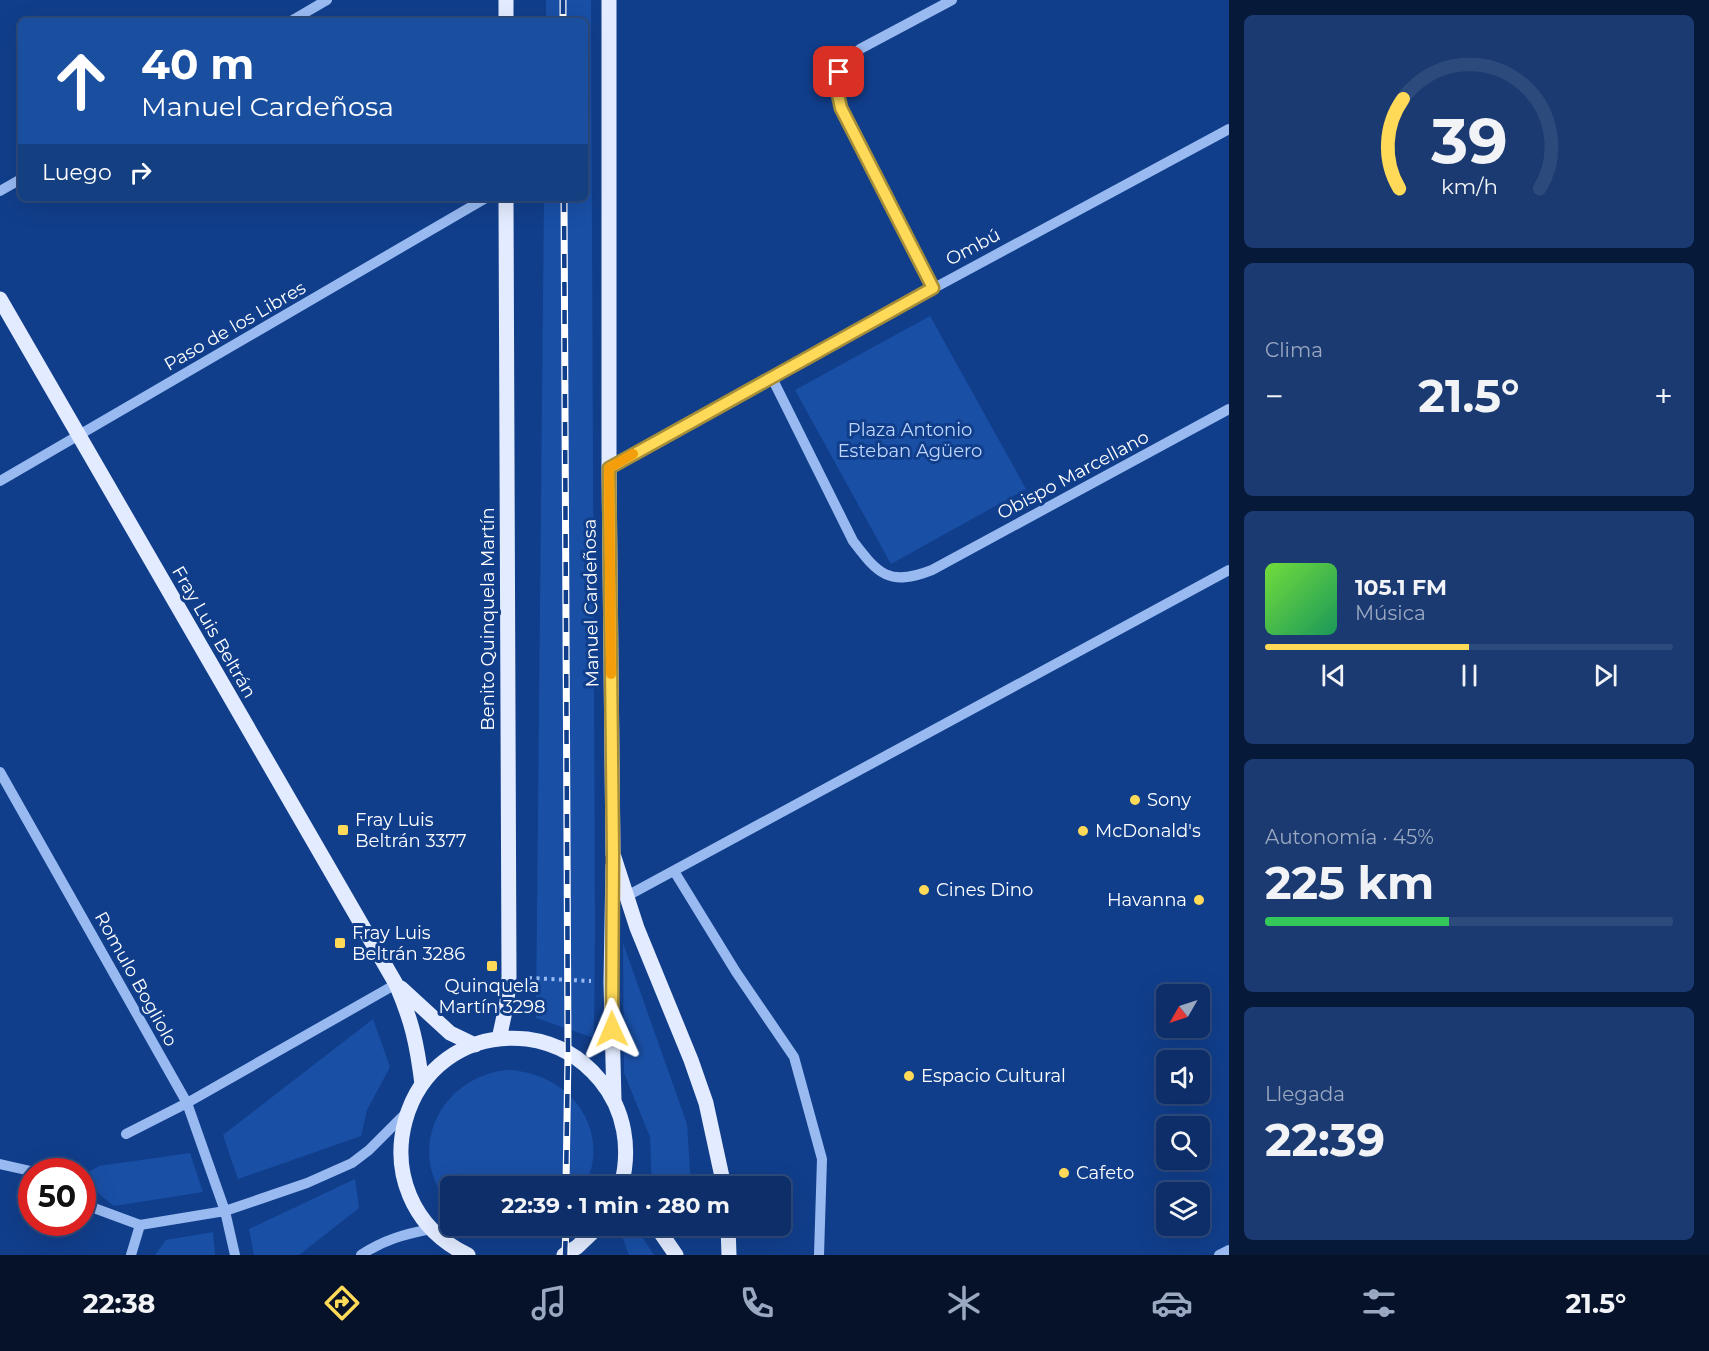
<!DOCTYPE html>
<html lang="es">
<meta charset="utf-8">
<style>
body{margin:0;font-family:Montserrat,sans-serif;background:#1b3a71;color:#f1f3f6;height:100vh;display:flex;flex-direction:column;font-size:22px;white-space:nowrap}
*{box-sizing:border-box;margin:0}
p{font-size:20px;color:#9aa8c0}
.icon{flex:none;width:33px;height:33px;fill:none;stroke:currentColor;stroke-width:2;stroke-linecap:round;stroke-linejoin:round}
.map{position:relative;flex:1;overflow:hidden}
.details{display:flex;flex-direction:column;gap:15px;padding:15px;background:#071939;width:480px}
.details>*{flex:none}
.top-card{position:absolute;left:18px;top:18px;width:570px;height:183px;border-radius:9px;box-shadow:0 6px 24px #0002,0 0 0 2px #2d4a7c;background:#1a4fa0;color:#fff;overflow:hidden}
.needle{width:39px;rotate:231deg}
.buttons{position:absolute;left:1156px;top:984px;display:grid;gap:12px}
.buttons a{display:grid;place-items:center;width:54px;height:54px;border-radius:9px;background:#0d2e68;box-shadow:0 6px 24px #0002,0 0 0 2px #2d4a7c;font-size:30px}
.speed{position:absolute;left:18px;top:1158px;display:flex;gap:12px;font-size:30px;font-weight:700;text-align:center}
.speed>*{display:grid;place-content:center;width:78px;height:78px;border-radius:50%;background:#0d2e68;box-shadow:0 6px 24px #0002,0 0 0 2px #2d4a7c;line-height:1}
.speed .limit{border:9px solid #d22;background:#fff;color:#111}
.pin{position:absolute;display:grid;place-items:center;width:51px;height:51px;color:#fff;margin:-26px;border-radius:12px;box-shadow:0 3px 9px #0006}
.me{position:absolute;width:66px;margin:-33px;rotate:359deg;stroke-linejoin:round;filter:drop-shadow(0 0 4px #0008)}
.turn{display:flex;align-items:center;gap:21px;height:126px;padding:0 24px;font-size:27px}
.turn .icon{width:78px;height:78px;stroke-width:2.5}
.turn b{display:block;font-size:42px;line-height:51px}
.then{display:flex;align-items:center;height:57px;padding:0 24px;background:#0003;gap:12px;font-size:22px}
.big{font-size:45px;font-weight:700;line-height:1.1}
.details .widget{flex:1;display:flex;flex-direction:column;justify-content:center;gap:9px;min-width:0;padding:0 21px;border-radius:9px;background:#1b3a71}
.details .dial{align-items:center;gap:0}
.dial svg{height:156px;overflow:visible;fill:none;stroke:#2d4a7c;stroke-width:7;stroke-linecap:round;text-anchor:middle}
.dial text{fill:#f1f3f6;stroke:none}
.song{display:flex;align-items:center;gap:18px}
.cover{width:72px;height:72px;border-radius:9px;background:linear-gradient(135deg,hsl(100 70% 55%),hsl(150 70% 35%))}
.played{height:6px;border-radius:3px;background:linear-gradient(90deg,#ffda58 50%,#2d4a7c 50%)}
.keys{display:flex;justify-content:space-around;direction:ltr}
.heat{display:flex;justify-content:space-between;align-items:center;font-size:33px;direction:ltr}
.charge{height:9px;border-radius:4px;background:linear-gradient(90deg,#34c759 45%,#2d4a7c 0)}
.trip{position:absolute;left:440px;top:1176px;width:351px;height:60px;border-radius:9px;background:#0d2e68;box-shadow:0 6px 24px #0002,0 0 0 2px #2d4a7c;font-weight:700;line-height:60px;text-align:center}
.tabs{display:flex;height:96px;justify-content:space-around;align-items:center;background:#05122a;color:#9aa8c0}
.tabs .icon{width:42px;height:42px}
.tabs .selected{color:#ffda58}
.tabs b{font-size:27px;color:#f1f3f6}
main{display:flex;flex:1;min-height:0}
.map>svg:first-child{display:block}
.green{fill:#194fa5}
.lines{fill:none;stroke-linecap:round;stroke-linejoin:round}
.path{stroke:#98baf1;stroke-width:4;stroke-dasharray:3 4.5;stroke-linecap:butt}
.minor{stroke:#98baf1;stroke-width:10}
.major{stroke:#e2ebff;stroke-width:15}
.rail-casing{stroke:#fff;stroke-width:7}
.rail{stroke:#113e8b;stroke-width:4.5;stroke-dasharray:14;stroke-linecap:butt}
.route-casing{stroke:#a68e39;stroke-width:15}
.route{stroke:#ffda58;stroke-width:10}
.slow{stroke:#f59e0b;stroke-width:10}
.poi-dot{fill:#ffda58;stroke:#113e8b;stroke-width:2}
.labels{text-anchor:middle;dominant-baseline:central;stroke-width:6;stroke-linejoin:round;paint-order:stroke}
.street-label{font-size:18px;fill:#fff;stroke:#113e8b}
.park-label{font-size:18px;fill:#bfd6fd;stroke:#113e8b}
.poi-label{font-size:18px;fill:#fff;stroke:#113e8b;text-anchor:start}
</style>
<main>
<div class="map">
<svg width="1229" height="1255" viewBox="0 0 1229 1255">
<rect width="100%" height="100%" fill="#113e8b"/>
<path class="green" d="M546,0h45l4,927 -1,111 -58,-20 8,-820h41v-177h-39z
M930,316l96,173 -135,75 -96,-174z
M623,943l64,181 4,62h-39l-2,-49 -26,-64z
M373,1019l17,48 -23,43 -6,26 -123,43 -15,-44z
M507,1070c61,2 106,58 78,116h-135v19c-46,-53 -11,-128 57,-135z
M190,1153l13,39 -89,14 -14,-11 -14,-22 13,-7z
M355,1179l4,29 -60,47h-45l-5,-26z
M631,1226h4l19,29h-25l-6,-16z
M213,1232l2,23h-60l11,-15z"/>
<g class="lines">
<path class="path" d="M529,978l62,3"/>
<path class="minor" d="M291,21l36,-21
M0,191l21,-12
M933,288l-92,-180c-6,-28 -3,-41 19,-59l92,-49
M771,376l82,165c25,33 36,46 79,29l297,-161
M609,468l162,-92 458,-247
M0,481l486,-283
M0,772l187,331 38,108 10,44
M674,871l62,101 58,85 28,102 -3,96
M627,896l602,-326
M126,1134l61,-31 209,-119
M0,1164l35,8
M82,1199l12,9 46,17 85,-14 82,-28 45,-20 17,-13 37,-37
M131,1255l9,-30
M361,1255c22,-15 44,-21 70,-26
M1219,1255l10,-5"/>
<path class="major" d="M609,0v468l4,386 24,74 54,132 15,43 18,83
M506,21v-21
M0,299l396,685c16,37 21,60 26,100
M613,866l-2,116 3,118
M401,988l49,45 25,12
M499,1039l8,-37 2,-25 -3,-779
M656,1226l20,29
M728,1226l1,29
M468,1255c-117,-56 -70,-230 59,-216 29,4 54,18 73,41 25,30 31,69 21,106
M564,1255l13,-8 22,-21"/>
<g class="rail-casing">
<path id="rail" d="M563,0v21
M564,198l4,854 -2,134
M565,1255l1,-29"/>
</g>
<use href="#rail" class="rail"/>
</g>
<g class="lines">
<g class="route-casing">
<path id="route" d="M612,1029l1,-175 -4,-386 324,-180 -92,-180 -4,-18 2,-18"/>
</g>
<use href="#route" class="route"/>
<path class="slow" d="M611,674l-2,-206 24,-14"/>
</g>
<g class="poi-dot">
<circle cx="1135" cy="800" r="6"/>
<rect x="337" y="824" width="12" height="12" rx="3"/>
<circle cx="1083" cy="831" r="6"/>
<circle cx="924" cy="890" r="6"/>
<circle cx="1199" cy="900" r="6"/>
<rect x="334" y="937" width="12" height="12" rx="3"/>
<rect x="486" y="960" width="12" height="12" rx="3"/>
<circle cx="909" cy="1076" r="6"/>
<circle cx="1064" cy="1173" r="6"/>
</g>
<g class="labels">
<g class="street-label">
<text transform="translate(973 247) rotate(-28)">Ombú</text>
<text transform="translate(235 326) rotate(-30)">Paso de los Libres</text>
<text transform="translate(1073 475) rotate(-28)">Obispo Marcellano</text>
<text transform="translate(591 603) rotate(-91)">Manuel Cardeñosa</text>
<text transform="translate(488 619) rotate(-90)">Benito Quinquela Martín</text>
<text transform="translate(214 632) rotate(60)">Fray Luis Beltrán</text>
<text transform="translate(136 979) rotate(61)">Romulo Bogliolo</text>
</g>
<g class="park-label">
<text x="910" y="430">Plaza Antonio<tspan x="910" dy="21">Esteban Agüero</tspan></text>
</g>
<g class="poi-label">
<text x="1147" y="800">Sony</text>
<text x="355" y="820">Fray Luis<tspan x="355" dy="21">Beltrán 3377</tspan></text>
<text x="1095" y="831">McDonald's</text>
<text x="936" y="890">Cines Dino</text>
<text x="1187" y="900" text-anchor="end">Havanna</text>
<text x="352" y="933">Fray Luis<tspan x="352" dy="21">Beltrán 3286</tspan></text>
<text x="492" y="986" text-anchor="middle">Quinquela<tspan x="492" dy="21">Martín 3298</tspan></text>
<text x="921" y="1076">Espacio Cultural</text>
<text x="1076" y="1173">Cafeto</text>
</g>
</g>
</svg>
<div class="buttons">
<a><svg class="needle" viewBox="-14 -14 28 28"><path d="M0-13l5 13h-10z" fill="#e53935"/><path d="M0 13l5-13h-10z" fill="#9aa8c0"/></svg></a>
<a><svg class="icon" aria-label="sound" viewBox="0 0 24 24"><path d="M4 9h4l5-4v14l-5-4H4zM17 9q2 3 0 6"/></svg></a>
<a><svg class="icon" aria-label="search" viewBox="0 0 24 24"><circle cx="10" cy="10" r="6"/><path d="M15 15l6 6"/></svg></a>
<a><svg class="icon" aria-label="layers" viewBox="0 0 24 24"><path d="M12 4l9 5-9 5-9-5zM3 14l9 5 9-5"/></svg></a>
</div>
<div class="speed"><div class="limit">50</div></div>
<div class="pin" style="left:839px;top:72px;background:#d93025"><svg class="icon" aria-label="arrive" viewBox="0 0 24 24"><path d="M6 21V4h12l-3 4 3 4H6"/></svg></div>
<svg class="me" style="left:612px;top:1029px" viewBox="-20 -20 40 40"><path d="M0-17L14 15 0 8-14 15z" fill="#ffda58" stroke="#fff" stroke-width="4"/></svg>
<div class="trip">22:39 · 1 min · 280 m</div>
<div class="top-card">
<div class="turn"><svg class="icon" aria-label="ahead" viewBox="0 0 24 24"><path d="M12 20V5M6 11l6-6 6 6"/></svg><div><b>40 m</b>Manuel Cardeñosa</div></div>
<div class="then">Luego<svg class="icon" aria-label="right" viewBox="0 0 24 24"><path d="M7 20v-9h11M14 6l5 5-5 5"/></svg></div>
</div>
</div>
<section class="details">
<div class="widget dial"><svg viewBox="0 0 100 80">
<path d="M14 69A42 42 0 1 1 86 69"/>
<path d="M14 69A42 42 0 0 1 16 23" stroke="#ffda58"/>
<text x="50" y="56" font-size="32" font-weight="700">39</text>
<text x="50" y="72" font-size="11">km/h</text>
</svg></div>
<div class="widget"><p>Clima</p>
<div class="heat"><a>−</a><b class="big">21.5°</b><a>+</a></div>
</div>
<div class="widget">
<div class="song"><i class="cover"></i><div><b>105.1 FM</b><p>Música</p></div></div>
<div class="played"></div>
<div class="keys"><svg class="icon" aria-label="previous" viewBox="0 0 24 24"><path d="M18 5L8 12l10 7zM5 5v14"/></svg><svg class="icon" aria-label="pause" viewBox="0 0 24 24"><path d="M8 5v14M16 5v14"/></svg><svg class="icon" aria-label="next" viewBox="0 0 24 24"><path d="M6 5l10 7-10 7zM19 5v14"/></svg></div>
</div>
<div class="widget"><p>Autonomía · 45%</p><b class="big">225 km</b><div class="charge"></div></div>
<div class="widget"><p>Llegada</p><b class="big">22:39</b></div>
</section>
</main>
<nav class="tabs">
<b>22:38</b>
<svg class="icon selected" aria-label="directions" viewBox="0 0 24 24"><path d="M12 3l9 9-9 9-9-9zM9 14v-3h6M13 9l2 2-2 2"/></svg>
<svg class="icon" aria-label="music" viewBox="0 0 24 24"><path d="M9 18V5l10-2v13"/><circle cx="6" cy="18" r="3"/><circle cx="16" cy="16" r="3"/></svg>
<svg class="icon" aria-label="phone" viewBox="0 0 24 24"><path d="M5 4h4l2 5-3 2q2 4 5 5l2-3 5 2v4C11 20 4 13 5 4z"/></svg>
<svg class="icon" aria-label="climate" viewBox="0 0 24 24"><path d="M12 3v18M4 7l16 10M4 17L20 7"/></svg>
<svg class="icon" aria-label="car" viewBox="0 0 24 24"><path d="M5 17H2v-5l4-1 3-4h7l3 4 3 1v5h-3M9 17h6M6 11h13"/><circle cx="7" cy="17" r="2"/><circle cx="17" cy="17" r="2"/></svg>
<svg class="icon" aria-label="filters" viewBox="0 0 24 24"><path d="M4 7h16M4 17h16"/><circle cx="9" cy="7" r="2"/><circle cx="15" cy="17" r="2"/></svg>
<b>21.5°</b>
</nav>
